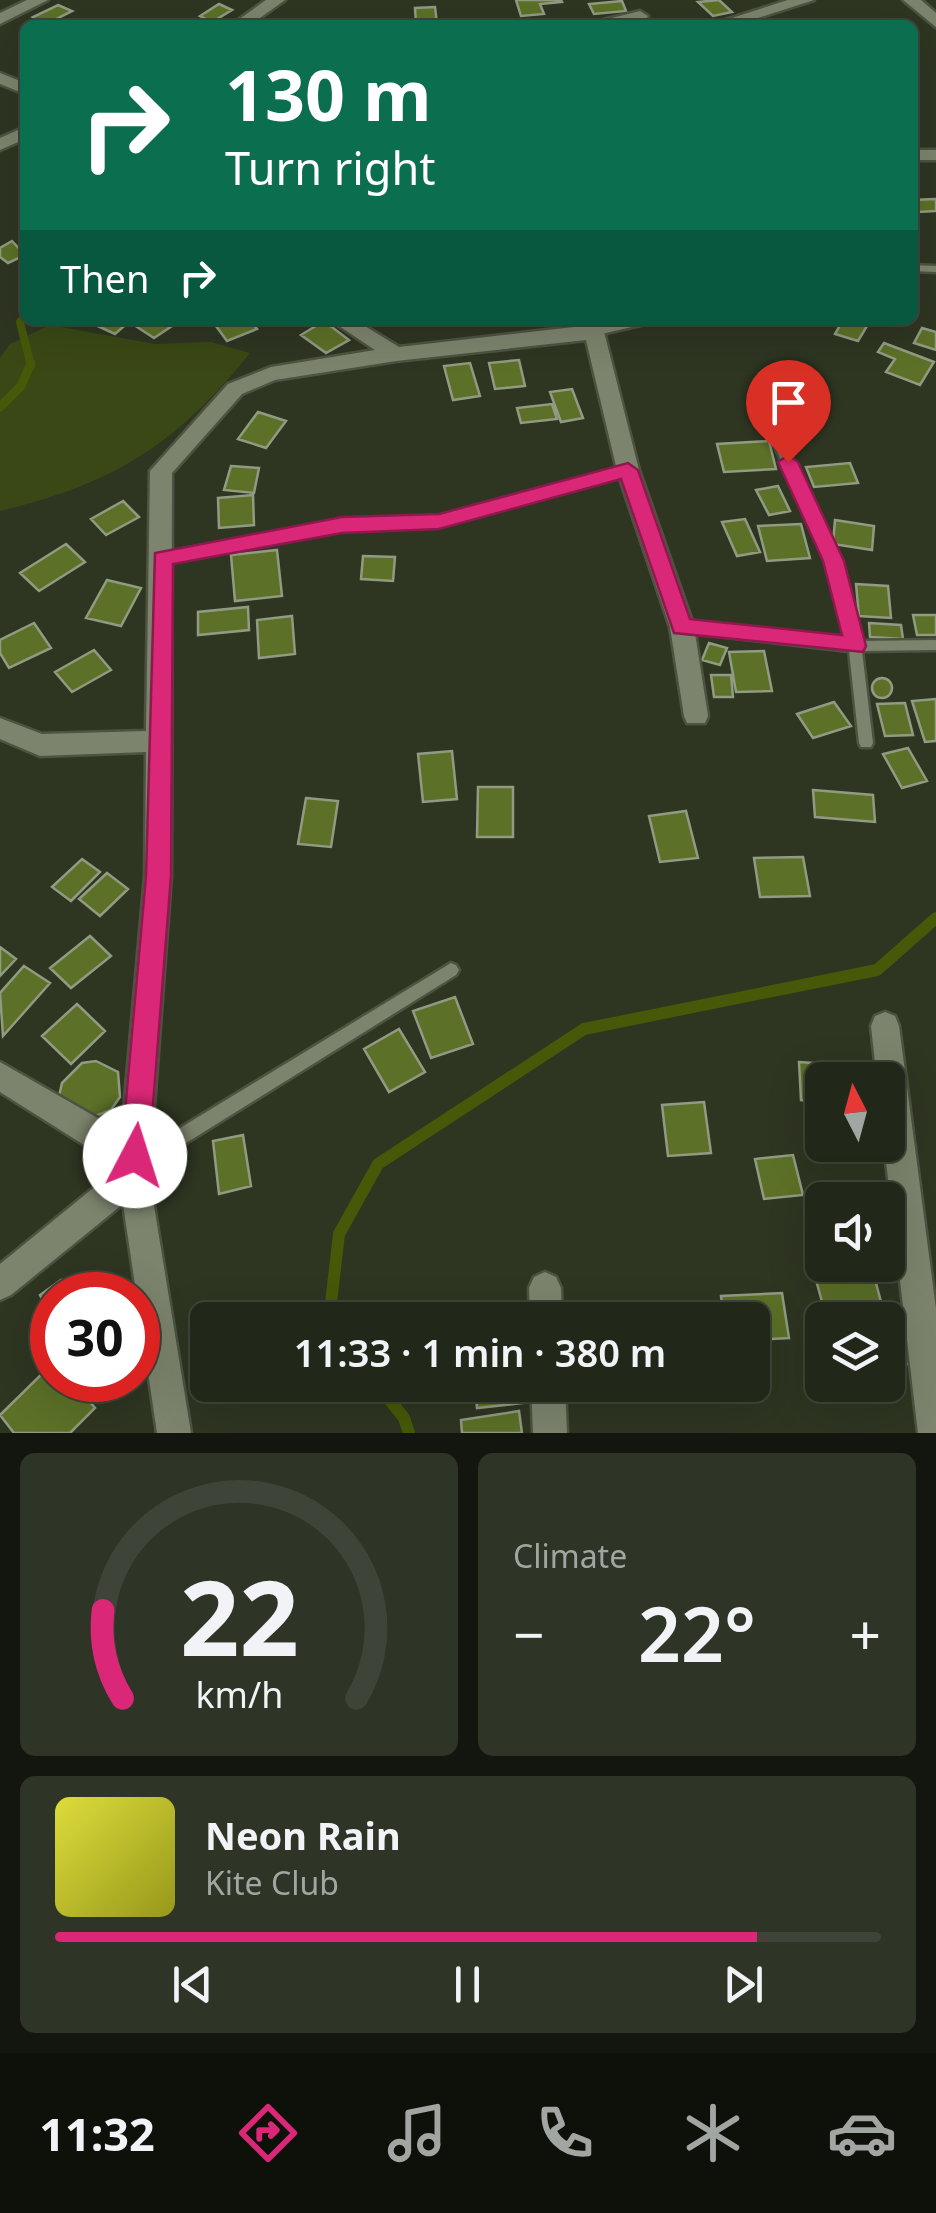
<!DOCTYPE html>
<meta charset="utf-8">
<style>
body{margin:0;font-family:"Noto Sans",sans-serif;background:#2e3426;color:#f1f3f6;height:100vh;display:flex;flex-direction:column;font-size:38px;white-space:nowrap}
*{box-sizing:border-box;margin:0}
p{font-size:32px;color:#a2a6a2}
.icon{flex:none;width:55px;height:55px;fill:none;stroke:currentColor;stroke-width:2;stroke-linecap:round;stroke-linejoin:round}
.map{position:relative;height:1433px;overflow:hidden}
.sheet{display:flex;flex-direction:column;gap:20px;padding:20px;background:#13160e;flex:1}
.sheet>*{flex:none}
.banner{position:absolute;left:20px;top:20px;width:898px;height:305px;border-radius:15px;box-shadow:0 10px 40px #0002,0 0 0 2px #3f4438;background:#0b6e4f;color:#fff;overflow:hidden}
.needle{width:65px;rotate:354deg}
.controls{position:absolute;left:805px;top:1062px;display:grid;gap:20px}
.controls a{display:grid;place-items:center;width:100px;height:100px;border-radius:15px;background:#222819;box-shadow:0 10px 40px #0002,0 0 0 2px #3f4438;font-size:50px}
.speed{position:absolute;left:30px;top:1272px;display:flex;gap:20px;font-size:50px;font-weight:700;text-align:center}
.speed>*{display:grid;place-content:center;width:130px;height:130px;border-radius:50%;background:#222819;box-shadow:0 10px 40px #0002,0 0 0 2px #3f4438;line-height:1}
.speed .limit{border:15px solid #d22;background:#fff;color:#111}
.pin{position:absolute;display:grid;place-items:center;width:85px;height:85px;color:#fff;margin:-102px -42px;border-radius:50% 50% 50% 0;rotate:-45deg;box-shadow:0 0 10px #0007}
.pin .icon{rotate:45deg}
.me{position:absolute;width:110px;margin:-55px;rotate:5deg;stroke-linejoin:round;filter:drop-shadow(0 0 8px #0008)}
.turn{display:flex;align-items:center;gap:35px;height:210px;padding:0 40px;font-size:45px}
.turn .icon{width:130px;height:130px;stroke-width:2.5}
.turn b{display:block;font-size:70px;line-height:85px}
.then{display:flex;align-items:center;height:95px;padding:0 40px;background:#0003;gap:20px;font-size:38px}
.big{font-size:75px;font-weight:600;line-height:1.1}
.sheet .card{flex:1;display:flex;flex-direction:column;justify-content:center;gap:15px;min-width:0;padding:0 35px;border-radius:15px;background:#2e3426}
.sheet .dial{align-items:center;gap:0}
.dial svg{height:260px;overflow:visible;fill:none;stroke:#3f4438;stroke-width:7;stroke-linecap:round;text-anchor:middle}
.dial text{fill:#f1f3f6;stroke:none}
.song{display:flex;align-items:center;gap:30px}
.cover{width:120px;height:120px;border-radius:15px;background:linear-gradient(135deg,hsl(60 70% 55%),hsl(60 70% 35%))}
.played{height:10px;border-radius:5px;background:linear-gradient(90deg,#db2777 85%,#3f4438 85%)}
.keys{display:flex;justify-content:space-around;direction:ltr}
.heat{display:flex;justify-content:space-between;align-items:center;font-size:55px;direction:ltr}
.sheet .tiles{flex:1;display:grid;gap:20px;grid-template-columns:1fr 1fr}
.card:last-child{grid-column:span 2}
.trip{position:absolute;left:190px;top:1302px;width:580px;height:100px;border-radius:15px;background:#222819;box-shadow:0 10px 40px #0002,0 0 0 2px #3f4438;font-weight:600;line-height:100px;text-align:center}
.dock{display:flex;height:160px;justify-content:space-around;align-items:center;background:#0e100a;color:#a2a6a2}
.dock .icon{width:70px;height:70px}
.dock .selected{color:#db2777}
.dock b{font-size:45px;color:#f1f3f6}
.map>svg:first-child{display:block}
.green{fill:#3a4815}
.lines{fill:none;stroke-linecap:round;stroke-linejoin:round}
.stream-far2{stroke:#465908;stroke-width:8}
.stream-far1{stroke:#465908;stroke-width:9}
.stream{stroke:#465908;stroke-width:12}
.building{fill:#5c7027;stroke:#919a82;stroke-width:2.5}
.service-casing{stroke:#4d5241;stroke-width:5}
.minor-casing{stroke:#4d5241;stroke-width:5}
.service{fill:#7c846d;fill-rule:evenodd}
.minor{fill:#7c846d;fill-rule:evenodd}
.route{fill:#db2777;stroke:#8e194d;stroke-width:2.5}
</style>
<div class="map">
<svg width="936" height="1433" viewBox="0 0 936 1433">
<rect width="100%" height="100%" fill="#2e3521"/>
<path class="green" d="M50,325l105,19 56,-2 39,11c-73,91 -136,131 -250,158v-153l10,-14z"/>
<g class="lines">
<path class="stream-far2" d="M25,316l-5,6 11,44"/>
<path class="stream-far1" d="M0,407l21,-21 10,-23"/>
<path class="stream" d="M329,1320l10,-86 39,-70 206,-135 293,-59 59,-52
M378,1385l26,33 5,15"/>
</g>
<path class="building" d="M516,0h45l1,2 -22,2 4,10 -23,2z
M719,0l13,12 -19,4 -15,-14z
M622,1l4,10 -32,3 -5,-10z
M219,4l13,6 -20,12 -12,-6z
M58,5l14,6 -26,13 -13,-7z
M435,7l2,17h-21l-1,-16z
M936,199v12l-18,1 -6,-12z
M12,241l13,14 -17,8 -8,-6v-9z
M91,320h40l-16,14 -26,-12z
M141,320h40l-27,18 -20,-13z
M232,320h18l7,9 -30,12 -11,-15z
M843,320h23l4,1 -12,20 -23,-7z
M324,321l25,19 -23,13 -25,-18z
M922,328l14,4v18l-22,-7z
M884,343l50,19 -14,23 -34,-13 9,-13 -17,-7z
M519,360l6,26 -30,3 -6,-26z
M470,363l10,33 -27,4 -9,-34z
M572,389l11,29 -22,4 -11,-30z
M552,404l5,15 -36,4 -4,-15z
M258,412l28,9 -20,27 -28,-9z
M769,441l7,28 -52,3 -7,-28z
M850,463l8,20 -44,4 -8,-20z
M231,466l28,2 -5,25 -30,-3z
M778,486l12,25 -21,4 -13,-25z
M253,495l1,30 -35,3 -1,-30z
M123,501l16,16 -33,18 -15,-16z
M745,519l15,33 -23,4 -15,-34z
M835,520l39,6 -2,24 -39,-6z
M801,524l9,34 -43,3 -9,-35z
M66,544l19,18 -46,29 -19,-18z
M277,550l5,46 -47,5 -4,-46z
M363,556l32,1 -2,24 -32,-2z
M107,580l34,8 -20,38 -35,-8z
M856,584l32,2 3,32 -32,-2z
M248,607l1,23 -51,5v-23z
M913,615h23v20h-19z
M292,616l3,38 -36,4 -2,-38z
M34,623l17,25 -42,20 -9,-15v-13z
M869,623l32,2 2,14 -33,-2z
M709,643l18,5 -7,17 -18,-5z
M94,650l17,20 -39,22 -17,-20z
M764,651l8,40 -36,1 -7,-40z
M711,675h20l2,22h-19z
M872 688a10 10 0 1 1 20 0a10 10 0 1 1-20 0Z
M936,699v42l-11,1 -13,-41z
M834,702l17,24 -38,12 -16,-24z
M905,703l8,32 -28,1 -8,-32z
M908,748l19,33 -25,7 -19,-34z
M452,751l5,48 -34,3 -5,-48z
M478,787h35v50h-36z
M813,790l60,5 2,27 -60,-5z
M306,798l32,3 -7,46 -33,-3z
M686,811l12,47 -38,4 -11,-46z
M803,857l7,39 -50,1 -6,-39z
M82,859l18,13 -29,29 -19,-14z
M107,873l21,16 -28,27 -21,-17z
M90,936l21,20 -40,32 -21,-20z
M0,947l16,12 -16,17z
M24,966l26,17 -47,53 -3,-43z
M455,997l18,47 -42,14 -18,-47z
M77,1004l28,27 -34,33 -29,-28z
M399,1029l26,43 -36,20 -25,-43z
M96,1061l22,11 2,25 -9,13 -26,10 -26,-24 3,-13 20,-20z
M799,1062l58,4 1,14h-36v22l-21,-2z
M704,1102l7,51 -43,3 -6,-51z
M243,1135l8,51 -32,8 -6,-53z
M793,1155l10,40 -39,4 -9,-40z
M873,1272l11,41 -57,7 -11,-40z
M61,1280l9,15h-18v22l-12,-22z
M782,1293l7,45 -37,2v-20h-28l-3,-24z
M686,1303l3,17h-61l-2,-11z
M895,1319l12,45 -19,3 -2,-47z
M52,1364v16h20l23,28 -25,25h-56l-14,-18z
M475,1385h46l2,18 -46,5z
M519,1411l3,22h-60l-1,-13z"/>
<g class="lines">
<g class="service-casing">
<path id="service" d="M912,265l24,1v6l-24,-1z
M629,320h22l-2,3 -56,13 -6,-4 2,-3z
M773,426l6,4 61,131 20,80 76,-1v10l-74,1 11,92 -2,4h-10l-2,-4 -10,-92 -167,-19 -7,-5 7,-5 165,18 -19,-79 -61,-131z
M628,466l6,4 -2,3 -193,54 -98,3 -179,33 -6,-5 6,-5 179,-33 98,-3z
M451,963l5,2 3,5 -3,5 -315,196 -6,2 -6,-2 -2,-6 2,-6z"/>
</g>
<g class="minor-casing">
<path id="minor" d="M27,0h21l-48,24v-11z
M266,0h19l-35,25h-19z
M788,0h26l-78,25h-26z
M903,0h18l15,13v14z
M640,11l8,5 -2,3 -63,6z
M0,73l25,10v11l-25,-10z
M25,127v12l-25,11v-12z
M912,150h24v10h-24z
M330,320h25l44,27 184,-21 -2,-6h20l38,150 55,157 14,89 -3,7h-18l-3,-7 -14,-89 -53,-157 -31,-130 -190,21 -121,19 -33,14 -70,79 -1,403 -22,299 42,258h-34l-34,-229 -112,91 -11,5v-36l119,-97 -119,-75v-30l122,70 23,-256 1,-124 -106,4 -40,-17v-21l42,16 104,-3 4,-260 78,-87 43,-17 104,-17z
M885,1012l10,4 4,10 37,283v124h-18l-34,-288 4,-65h-11l-6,-54 4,-10z
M545,1272l11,5 5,11 1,32h-32l-1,-32 5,-11z
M531,1385h34l2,48h-34z"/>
</g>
<use href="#service" class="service"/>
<use href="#minor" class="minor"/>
</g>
<path class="route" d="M788,455l10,7 46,99 22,85 -3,6 -189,-19 -53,-154 -182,50 -97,4 -169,31 -2,312 -22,280 -4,10 -10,4 -10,-4 -4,-10 25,-280 9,-323 187,-36 97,-3 189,-51 10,7 52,149 152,16 -19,-74 -45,-99z"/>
</svg>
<div class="controls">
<a><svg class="needle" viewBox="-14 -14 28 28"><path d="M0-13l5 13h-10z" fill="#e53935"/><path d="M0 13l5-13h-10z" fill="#a2a6a2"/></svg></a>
<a><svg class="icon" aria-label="sound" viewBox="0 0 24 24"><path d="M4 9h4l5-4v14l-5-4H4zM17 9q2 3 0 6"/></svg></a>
<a><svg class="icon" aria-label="layers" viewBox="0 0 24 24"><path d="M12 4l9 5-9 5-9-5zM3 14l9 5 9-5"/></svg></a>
</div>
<div class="speed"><div class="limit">30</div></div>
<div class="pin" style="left:788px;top:462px;background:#d93025"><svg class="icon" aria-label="arrive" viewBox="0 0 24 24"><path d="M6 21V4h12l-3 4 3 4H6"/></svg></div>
<svg class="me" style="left:135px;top:1156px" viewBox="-20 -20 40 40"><circle r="19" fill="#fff"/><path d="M0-13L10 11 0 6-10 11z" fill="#db2777"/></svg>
<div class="trip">11:33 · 1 min · 380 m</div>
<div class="banner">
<div class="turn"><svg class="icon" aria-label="right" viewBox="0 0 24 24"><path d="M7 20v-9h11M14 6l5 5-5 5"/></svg><div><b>130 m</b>Turn right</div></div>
<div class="then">Then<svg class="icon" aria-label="right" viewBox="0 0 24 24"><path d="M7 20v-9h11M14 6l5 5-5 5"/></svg></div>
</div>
</div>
<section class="sheet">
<div class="tiles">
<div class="card dial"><svg viewBox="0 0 100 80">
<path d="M14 69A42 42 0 1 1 86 69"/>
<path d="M14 69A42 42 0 0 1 8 42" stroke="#db2777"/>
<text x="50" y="56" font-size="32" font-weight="700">22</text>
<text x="50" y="72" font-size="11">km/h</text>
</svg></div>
<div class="card"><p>Climate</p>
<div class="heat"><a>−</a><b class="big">22°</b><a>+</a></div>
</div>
<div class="card">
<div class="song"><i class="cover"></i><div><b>Neon Rain</b><p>Kite Club</p></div></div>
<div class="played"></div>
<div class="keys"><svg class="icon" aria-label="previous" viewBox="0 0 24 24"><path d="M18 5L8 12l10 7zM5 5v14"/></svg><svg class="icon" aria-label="pause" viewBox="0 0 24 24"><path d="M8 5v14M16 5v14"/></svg><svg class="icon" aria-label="next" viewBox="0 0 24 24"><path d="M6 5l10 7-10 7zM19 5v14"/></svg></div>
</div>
</div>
</section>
<nav class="dock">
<b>11:32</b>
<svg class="icon selected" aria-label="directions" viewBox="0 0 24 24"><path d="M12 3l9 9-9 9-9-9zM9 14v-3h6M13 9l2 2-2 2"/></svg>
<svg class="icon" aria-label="music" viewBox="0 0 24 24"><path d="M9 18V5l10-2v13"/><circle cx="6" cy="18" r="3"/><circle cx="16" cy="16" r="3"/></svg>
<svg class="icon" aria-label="phone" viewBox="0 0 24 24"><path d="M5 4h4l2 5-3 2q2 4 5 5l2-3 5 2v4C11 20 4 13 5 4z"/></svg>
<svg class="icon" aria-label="climate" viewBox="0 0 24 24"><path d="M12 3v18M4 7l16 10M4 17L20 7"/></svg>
<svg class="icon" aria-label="car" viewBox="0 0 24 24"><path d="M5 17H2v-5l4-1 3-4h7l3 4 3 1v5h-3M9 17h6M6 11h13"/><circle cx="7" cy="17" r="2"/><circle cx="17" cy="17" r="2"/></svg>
</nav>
